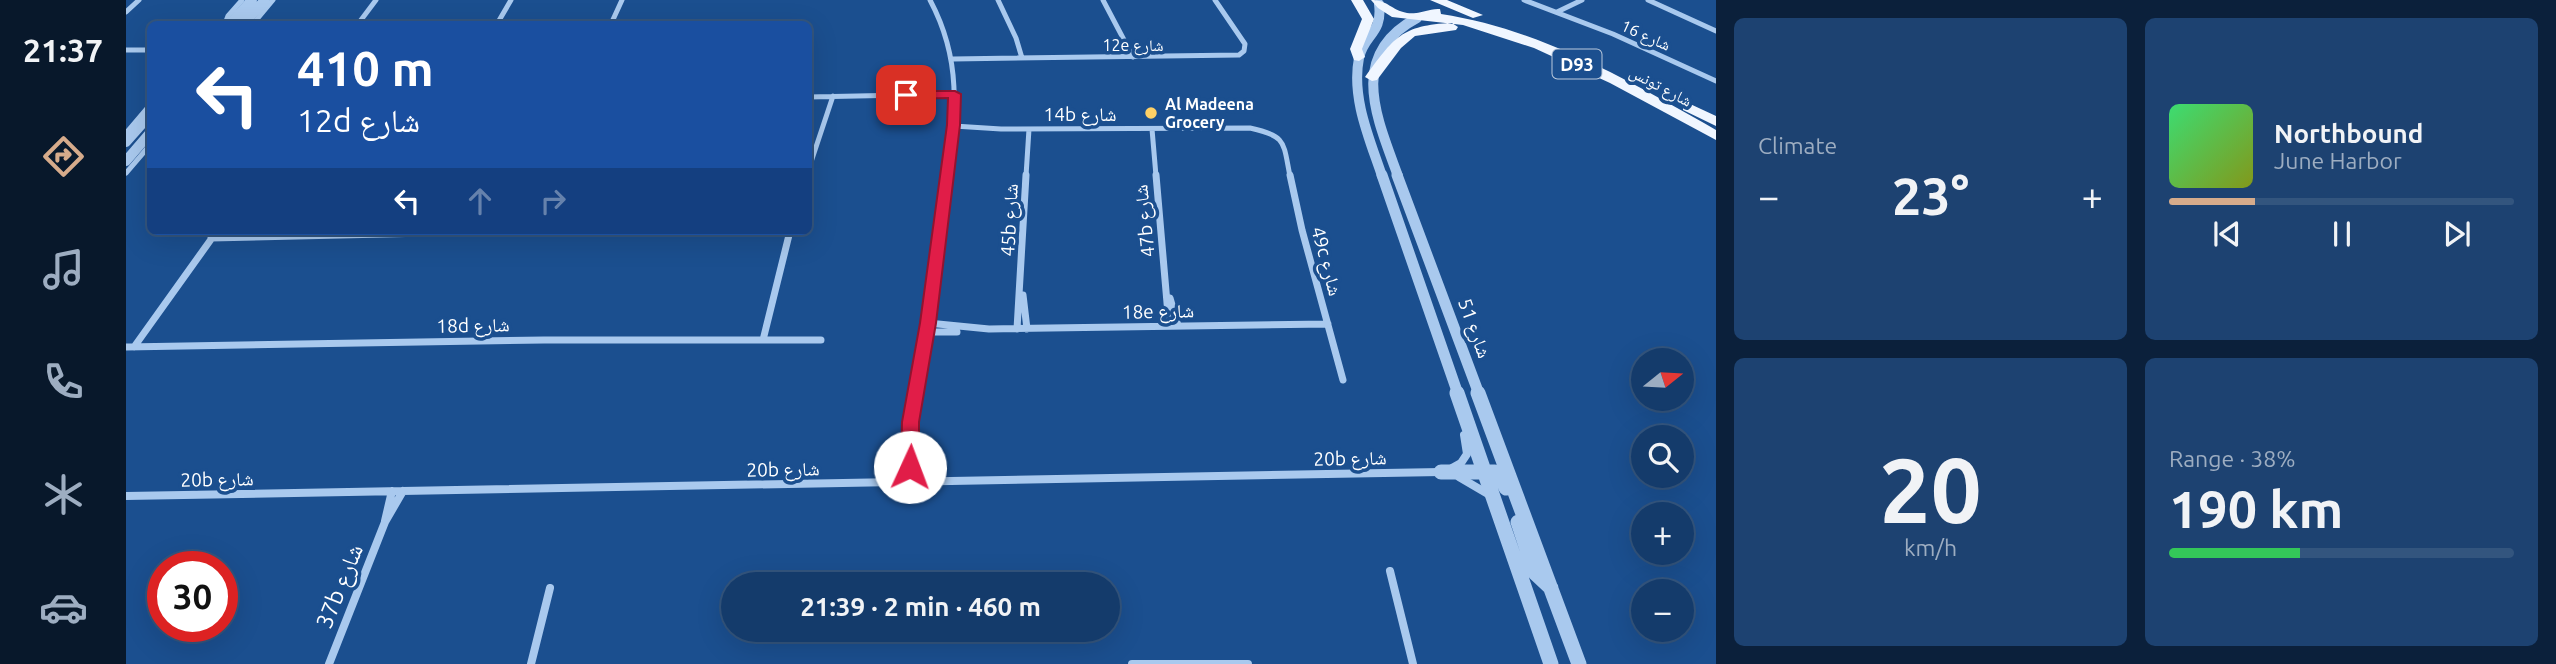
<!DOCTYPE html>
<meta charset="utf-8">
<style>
body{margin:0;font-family:Ubuntu,"Noto Naskh Arabic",sans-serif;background:#1d4271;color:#f1f3f6;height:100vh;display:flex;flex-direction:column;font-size:26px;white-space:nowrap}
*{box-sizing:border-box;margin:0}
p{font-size:23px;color:#9dadc1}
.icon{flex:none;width:38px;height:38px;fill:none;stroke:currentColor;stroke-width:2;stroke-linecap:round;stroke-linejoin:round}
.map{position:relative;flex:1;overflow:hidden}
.sheet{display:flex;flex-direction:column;gap:18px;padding:18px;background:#0b203b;width:840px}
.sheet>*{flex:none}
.guide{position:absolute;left:21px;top:21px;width:665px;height:214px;border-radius:10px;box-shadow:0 7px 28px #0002,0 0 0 2px #33557e;background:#1a4fa0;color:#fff;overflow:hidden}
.needle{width:46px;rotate:72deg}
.buttons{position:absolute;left:1505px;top:348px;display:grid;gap:14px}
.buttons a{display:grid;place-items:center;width:63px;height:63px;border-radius:50%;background:#143b6b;box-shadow:0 7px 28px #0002,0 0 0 2px #33557e;font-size:35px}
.speed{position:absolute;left:21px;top:551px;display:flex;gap:14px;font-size:35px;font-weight:700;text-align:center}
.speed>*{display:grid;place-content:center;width:91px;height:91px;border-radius:50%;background:#143b6b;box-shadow:0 7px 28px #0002,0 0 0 2px #33557e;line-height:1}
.speed .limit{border:10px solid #d22;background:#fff;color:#111}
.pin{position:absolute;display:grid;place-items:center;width:60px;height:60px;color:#fff;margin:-30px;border-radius:14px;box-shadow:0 4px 10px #0006}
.me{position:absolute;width:77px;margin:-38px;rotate:2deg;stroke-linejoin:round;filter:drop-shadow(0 0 5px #0008)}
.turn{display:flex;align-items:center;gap:24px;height:147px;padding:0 35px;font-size:32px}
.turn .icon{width:91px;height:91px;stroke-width:2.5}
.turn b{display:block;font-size:49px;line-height:60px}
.lanes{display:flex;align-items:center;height:66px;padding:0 35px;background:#0003;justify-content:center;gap:35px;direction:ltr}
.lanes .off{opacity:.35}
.big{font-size:52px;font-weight:700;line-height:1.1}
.sheet .tile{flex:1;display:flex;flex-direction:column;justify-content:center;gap:10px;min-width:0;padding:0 24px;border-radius:10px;background:#1d4271}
.sheet .dial{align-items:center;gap:0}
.dial b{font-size:91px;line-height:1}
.song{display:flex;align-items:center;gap:21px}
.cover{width:84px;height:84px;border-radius:10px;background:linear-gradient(135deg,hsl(140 70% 55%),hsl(70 70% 35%))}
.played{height:7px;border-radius:4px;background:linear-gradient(90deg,#d6ab8b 25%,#33557e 25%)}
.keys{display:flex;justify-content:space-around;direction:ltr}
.heat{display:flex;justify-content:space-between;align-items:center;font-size:38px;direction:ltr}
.charge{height:10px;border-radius:5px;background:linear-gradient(90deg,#34c759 38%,#33557e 0)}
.sheet .tiles{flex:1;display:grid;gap:18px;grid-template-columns:repeat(2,1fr)}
.trip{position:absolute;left:595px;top:572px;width:399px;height:70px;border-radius:35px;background:#143b6b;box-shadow:0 7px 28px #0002,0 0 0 2px #33557e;font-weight:700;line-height:70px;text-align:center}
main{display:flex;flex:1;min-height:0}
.dock{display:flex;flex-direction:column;width:126px;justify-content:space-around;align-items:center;background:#08182b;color:#9dadc1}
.dock .icon{width:49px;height:49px}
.dock .active{color:#d6ab8b}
.dock b{font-size:32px;color:#f1f3f6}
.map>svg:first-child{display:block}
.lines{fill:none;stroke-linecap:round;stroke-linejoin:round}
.minor-far2{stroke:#a9c9ee;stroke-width:5}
.minor-far1{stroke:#a9c9ee;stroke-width:7}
.minor{stroke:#a9c9ee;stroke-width:8}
.tertiary-far2{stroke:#a9c9ee;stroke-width:10}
.tertiary-far1{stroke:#a9c9ee;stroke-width:11}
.tertiary{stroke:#a9c9ee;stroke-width:15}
.primary{fill:#f0f6ff;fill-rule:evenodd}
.route{fill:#e11d48;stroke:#92132f;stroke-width:2}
.poi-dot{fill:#ffd166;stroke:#1b4f8f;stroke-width:2.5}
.labels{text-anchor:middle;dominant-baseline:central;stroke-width:7;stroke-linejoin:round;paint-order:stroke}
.far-street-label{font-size:16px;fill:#fff;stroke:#1b4f8f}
.far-poi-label{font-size:16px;font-weight:bold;fill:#fff;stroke:#1b4f8f;text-anchor:start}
.shield{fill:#1b4f8f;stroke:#bbcadd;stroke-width:2}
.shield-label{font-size:18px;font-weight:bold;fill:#fff}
.street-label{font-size:19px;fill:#fff;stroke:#1b4f8f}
.near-street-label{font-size:23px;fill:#fff;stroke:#1b4f8f}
</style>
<main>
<nav class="dock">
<b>21:37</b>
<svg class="icon active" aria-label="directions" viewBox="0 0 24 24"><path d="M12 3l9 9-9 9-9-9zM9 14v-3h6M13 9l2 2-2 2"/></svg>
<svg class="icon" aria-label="music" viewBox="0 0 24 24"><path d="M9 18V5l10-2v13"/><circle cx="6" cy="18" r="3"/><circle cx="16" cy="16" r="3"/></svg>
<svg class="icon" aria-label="phone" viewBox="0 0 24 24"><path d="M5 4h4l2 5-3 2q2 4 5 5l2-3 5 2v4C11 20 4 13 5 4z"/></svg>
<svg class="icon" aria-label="climate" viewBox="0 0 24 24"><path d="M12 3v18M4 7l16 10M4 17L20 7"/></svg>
<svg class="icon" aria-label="car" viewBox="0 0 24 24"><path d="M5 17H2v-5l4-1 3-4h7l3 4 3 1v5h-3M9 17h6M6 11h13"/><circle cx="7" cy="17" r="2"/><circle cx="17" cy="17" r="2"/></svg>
</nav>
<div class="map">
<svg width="1590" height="664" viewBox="0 0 1590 664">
<rect width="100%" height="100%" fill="#1b4f8f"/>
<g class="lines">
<path class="minor-far2" d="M804,0c32,60 26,111 17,176
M872,0l18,38 6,20
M977,0l30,57
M1398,0l89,34 103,47
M1522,0l68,31
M0,12l13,-12
M1431,12l25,-12
M99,24l3,-8 14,-16
M127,24l20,-24
M232,24l18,-24
M371,24l14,-24
M485,24l11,-24
M0,50h24
M827,59l286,-4 5,-4 1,-7 -30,-44
M682,97l147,-3
M828,126l47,3 249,-1c37,8 33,14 40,48
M1026,129l4,47
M0,133l24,-28
M682,171l25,-75
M0,173l24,-28
M900,176l3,-47"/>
<path class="minor-far1" d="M1030,175l13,151
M1164,175l12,55 41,150
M85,238l216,-5 363,-2
M897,295l4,34
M1044,298l8,28
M802,323l61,6 339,-5
M891,329l9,-154
M800,332h31
M637,340l27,-109
M0,347l418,-7h277
M8,347l83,-116
M787,394l13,-62 21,-157"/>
<path class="minor" d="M1326,468l9,-5 6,-9 -3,-19
M1333,477l29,17
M770,481l18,-88
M783,481l2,-47
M0,496l1315,-24
M259,521l7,-30
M1264,571l23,93
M203,664l56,-142 18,-31
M405,664l19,-76
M1006,664h116"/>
<path class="tertiary-far2" d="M1253,4c4,30 -15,30 -20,54 -8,40 11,82 23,118
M104,24l22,-24
M117,24l22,-24
M0,142l24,-27
M0,161l24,-28
M1272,176c-21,-58 -51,-121 19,-158"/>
<path class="tertiary-far1" d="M1256,175l76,219
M1271,175l82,219"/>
<path class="tertiary" d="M1331,393l94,271
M1352,393l101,271
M1315,472h54l7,6 4,10
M1392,522l17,51 16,15"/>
<path class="primary" d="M1225,0h12l11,19 -12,30 3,8 -6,4 -5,-1 -4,-11 12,-30z
M1245,0c17,0 20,10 36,13 12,2 22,-5 33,-4l1,5c99,15 189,67 275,116v10l-106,-57 -76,-35 -71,-23 -71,-8 -14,-9z
M1304,0h17l36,15 -10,3z
M1326,23l6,4 -2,3 -41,6 -14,12 -24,32 -5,1 -7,-4c29,-39 36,-52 87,-54z
M1562,103l28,13v10l-33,-16v-6z"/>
</g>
<path class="route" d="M829,91l6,3 -1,31 -24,198 -17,99v45l-3,5 -6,2 -7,-2 -2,-5 1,-45 18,-99 27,-198 1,-27 -42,1 -6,-4 6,-4z"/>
<circle class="poi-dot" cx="1025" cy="113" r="7"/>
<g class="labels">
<g class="far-street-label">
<text transform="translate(1520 35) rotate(24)">شارع 16</text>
<text x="1007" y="45">12e شارع</text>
<text transform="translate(1535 86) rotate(28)">شارع تونس</text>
</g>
<g class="far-poi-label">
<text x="1039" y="104">Al Madeena<tspan x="1039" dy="18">Grocery</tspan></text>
</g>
<rect class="shield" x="1426.5" y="49.5" width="49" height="29" rx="5"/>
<g class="shield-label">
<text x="1451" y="64">D93</text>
</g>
<g class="street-label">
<text x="954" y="114">14b شارع</text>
<text transform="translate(883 220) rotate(-87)">45b شارع</text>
<text transform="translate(1018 221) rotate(-96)">47b شارع</text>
<text transform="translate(1201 261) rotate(75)">49c شارع</text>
<text transform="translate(1032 311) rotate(-1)">18e شارع</text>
<text transform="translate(347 325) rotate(-1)">18d شارع</text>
<text transform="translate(1349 328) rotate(70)">شارع 51</text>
<text transform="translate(1224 458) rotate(-1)">20b شارع</text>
<text transform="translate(657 469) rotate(-1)">20b شارع</text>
<text transform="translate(91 479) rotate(-1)">20b شارع</text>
</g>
<g class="near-street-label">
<text transform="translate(213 586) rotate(-68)">37b شارع</text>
</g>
</g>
</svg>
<div class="buttons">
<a><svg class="needle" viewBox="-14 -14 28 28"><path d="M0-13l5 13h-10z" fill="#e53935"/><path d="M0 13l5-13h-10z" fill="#9dadc1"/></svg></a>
<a><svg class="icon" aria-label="search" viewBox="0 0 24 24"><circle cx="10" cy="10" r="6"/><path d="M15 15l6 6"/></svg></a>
<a>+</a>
<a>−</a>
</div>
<div class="speed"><div class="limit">30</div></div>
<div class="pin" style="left:780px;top:95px;background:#d93025"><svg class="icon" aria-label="arrive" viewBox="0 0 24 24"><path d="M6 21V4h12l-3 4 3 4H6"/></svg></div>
<svg class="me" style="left:784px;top:467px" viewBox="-20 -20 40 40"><circle r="19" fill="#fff"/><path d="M0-13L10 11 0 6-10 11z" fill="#e11d48"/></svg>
<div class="trip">21:39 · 2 min · 460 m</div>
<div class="guide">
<div class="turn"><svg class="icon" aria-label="left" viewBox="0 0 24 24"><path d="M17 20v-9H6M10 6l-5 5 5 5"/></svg><div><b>410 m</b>12d شارع</div></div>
<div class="lanes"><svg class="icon" aria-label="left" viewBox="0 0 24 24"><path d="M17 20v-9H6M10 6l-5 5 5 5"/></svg><svg class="icon off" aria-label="ahead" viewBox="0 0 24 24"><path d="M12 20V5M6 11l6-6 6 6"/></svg><svg class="icon off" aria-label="right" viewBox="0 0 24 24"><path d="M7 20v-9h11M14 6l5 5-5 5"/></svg></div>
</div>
</div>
<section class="sheet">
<div class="tiles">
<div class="tile"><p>Climate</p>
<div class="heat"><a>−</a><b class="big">23°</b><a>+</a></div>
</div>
<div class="tile">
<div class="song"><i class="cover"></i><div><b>Northbound</b><p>June Harbor</p></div></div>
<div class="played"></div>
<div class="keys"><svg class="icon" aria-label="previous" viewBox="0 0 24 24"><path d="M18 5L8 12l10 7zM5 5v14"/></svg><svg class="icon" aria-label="pause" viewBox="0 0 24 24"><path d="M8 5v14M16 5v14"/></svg><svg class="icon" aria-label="next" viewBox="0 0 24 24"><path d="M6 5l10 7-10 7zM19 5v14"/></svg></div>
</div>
<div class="tile dial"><b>20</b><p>km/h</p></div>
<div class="tile"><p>Range · 38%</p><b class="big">190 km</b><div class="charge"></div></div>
</div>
</section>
</main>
